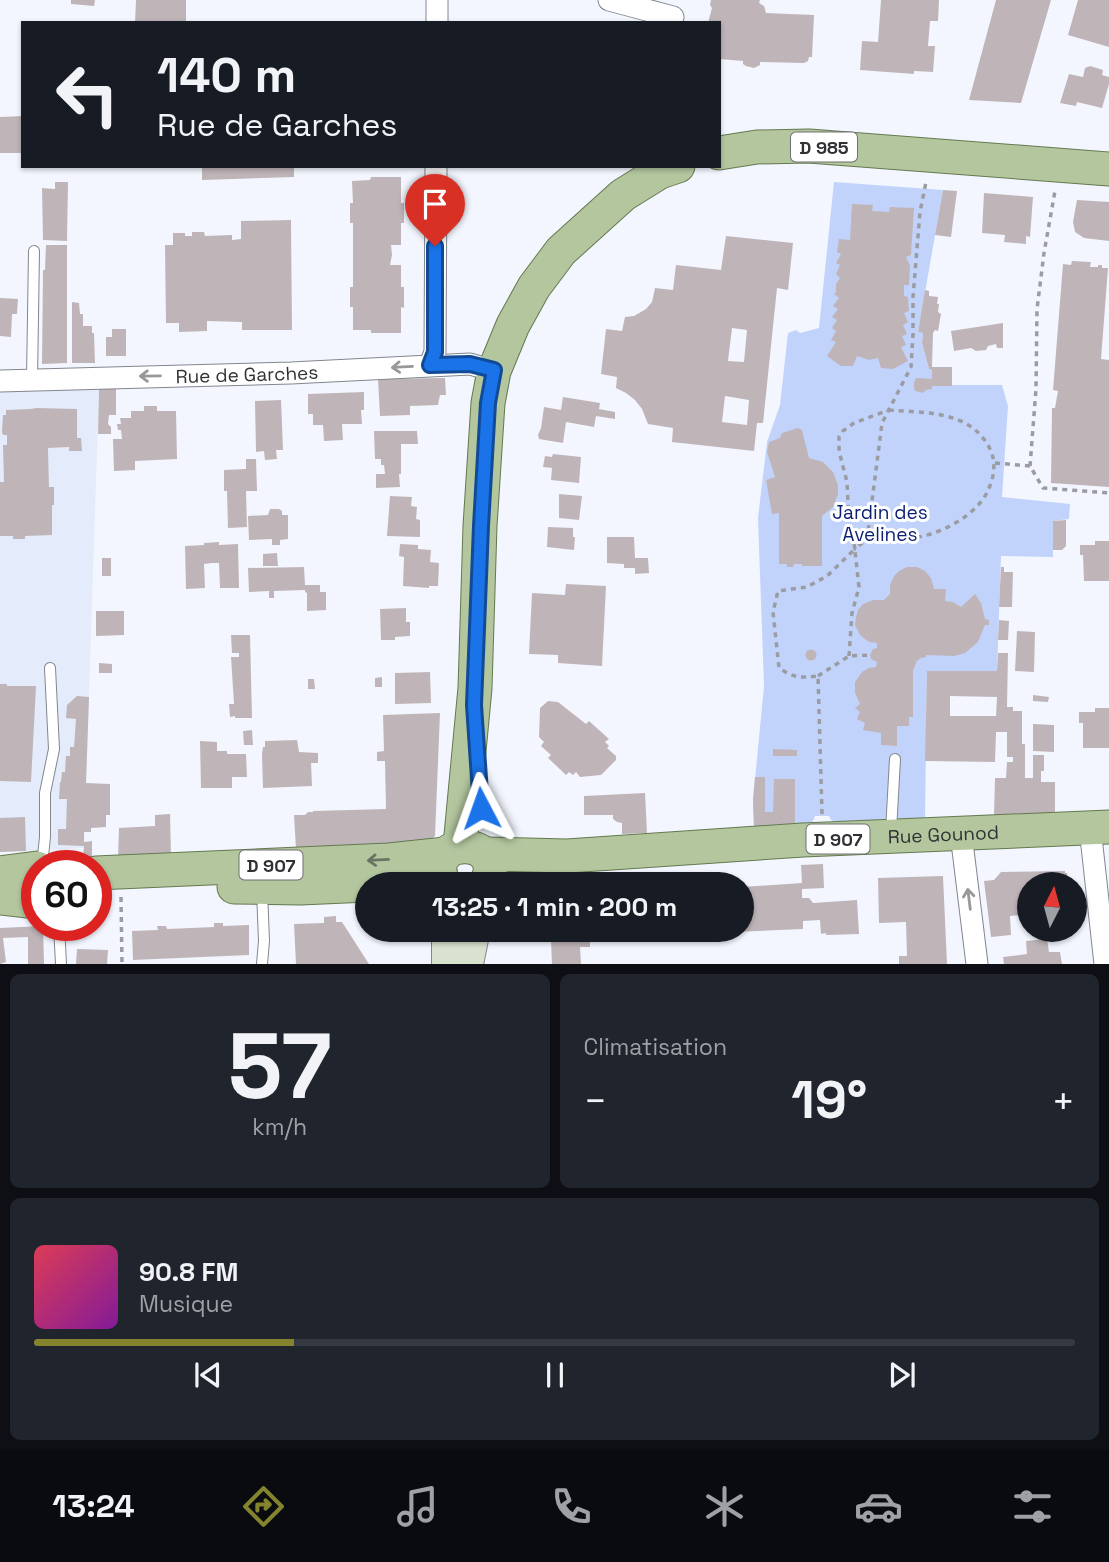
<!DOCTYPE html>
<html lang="fr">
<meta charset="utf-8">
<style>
body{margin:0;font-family:"Space Grotesk",sans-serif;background:#20242c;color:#f1f3f6;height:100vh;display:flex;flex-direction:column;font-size:26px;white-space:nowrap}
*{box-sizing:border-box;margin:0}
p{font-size:23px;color:#9ea1a6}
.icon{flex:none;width:38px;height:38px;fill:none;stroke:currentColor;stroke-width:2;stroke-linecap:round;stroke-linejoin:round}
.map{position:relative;height:964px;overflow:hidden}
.side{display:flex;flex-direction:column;gap:10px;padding:10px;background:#0d0f14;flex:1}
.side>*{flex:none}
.banner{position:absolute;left:21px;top:21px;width:700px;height:147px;border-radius:0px;box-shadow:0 2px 5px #0004;background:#171b24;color:#f1f3f6;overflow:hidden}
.needle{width:46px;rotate:6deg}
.tools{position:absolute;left:1017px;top:872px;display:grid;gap:14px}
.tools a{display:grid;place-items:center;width:70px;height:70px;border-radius:50%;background:#171b24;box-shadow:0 2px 5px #0004;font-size:35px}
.speed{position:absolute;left:21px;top:850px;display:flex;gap:14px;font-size:35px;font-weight:700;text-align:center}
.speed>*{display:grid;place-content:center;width:91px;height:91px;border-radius:50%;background:#171b24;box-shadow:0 2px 5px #0004;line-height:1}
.speed .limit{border:10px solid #d22;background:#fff;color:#111}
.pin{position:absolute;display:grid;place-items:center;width:60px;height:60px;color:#fff;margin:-72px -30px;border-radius:50% 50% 50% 0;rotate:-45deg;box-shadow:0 0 7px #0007}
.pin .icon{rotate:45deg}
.me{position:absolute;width:77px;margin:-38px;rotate:356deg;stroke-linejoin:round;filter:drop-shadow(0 0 5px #0008)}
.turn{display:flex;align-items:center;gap:24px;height:147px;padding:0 21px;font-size:32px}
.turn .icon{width:91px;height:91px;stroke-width:2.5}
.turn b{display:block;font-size:49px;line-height:60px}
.big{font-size:52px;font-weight:600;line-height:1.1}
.side .tile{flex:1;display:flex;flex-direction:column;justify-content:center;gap:10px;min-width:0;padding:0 24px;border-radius:10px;background:#20242c}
.side .dial{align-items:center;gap:0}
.dial b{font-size:91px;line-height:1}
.song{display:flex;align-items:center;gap:21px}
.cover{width:84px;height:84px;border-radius:10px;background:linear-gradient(135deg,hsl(350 70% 55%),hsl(290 70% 35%))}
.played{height:7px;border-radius:4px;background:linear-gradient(90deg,#85842e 25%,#363941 25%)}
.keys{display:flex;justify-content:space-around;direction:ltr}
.heat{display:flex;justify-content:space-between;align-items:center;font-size:38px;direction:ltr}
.side .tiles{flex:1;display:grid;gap:10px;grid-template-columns:1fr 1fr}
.tile:last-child{grid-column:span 2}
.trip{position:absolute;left:355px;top:872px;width:399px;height:70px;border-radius:35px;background:#171b24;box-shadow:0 2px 5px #0004;font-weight:600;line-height:70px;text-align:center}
.tabs{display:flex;height:112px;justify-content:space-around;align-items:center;background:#090b0e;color:#9ea1a6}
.tabs .icon{width:49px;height:49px}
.tabs .current{color:#85842e}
.tabs b{font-size:32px;color:#f1f3f6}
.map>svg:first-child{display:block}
.built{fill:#e4ebfa}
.green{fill:#c1d3fb}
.building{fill:#bfb5b9;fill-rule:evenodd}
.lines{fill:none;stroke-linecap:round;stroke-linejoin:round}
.service-casing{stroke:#82868d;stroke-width:12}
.minor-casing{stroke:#82868d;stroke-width:23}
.secondary-casing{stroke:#82868d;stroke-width:32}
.primary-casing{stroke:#64794f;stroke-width:35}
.path{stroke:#9a9ca2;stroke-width:3.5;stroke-dasharray:5 5;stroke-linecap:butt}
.service{stroke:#fff;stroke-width:10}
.minor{stroke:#fff;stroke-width:21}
.secondary{stroke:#d9e2cf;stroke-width:30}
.primary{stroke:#b3c69e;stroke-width:33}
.oneway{stroke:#97989a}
.oneway2{stroke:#6a7464}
.route-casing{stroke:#114b97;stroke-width:18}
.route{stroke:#1a73e8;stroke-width:12}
.labels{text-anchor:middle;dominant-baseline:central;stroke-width:6;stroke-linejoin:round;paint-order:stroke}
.shield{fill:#fff;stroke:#6d6f71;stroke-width:2}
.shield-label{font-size:18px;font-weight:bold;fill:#2f3134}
.street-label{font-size:19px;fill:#2f3134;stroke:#fff}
.park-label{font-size:19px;fill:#0d2271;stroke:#fff}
</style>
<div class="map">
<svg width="1109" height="964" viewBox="0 0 1109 964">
<rect width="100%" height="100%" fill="#f3f6ff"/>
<path class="built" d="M99,389l-15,459 -84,4v-462z"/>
<path class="green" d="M834,182l109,8 -25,142 5,1 -1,10 7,26 3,1v15h70l6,21 -6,91 68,7 -1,15 -16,2v36l-52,-1 -4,115h-70l-2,150 -86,3 -8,-4 -2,-4h-14l-4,9 -57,3 -1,-28 11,-114 -6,-168 9,-76 13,-37 8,-72 8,-3 4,3 19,-5z"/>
<path class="building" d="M71,0h24l-1,6 -23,-2z
M136,0h50v23h-51z
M711,0h49l-1,3 5,3 2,7 48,2 -2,42h-3l-1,4 -4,2 -44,-1v3l-6,3 -8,-2 -3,-2v-3l-24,-2v-36h-11l4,-15 -2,-3z
M881,0h58l-1,21h-8l-2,25h7l-2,26 -19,-1v3l-54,-4 2,-29 16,1z
M996,0h55l-30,103 -52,-3z
M1078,0h31v47l-41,-12z
M1090,66l13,4 -1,5 7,2v7l-7,24 -25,-6 -1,4 -16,-3 9,-29 14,3 2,-9z
M23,116v37h-23v-36z
M202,166h92v11l-92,3z
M371,177h30v26h3v20h-3v22h-10l1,10 -2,10h11v22h3v21l-3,-1v26h-30v-3h-18v-23h-3v-20h3v-64h-3v-20h3l-1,-22 18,-1z
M55,182h13l-1,59 -24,-1 -1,-52 13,1z
M943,190l14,1 -6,46 -16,-2z
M984,193l49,4 -3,40 -4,-1v8l-22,-2 1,-7 -23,-2z
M1077,200l32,2v39l-25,-3 -9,-6 -2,-10z
M852,204l21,1 -1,6 17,1 1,-5 24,1 -3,47 -5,2 4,9 -1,19h-5v11l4,1 1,14 -5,2 4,9 -5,3 4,9 -5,2 4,9 -5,2 7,14 -15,8 -12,-1 -3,-10 -9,2 -12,-4 -4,10h-12l-14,-10 9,-14 -5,-2 5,-9 -4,-3 5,-8 -5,-3 6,-8 -5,-3 6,-8 -5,-4 2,-2v-8l4,-6 -4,-4 4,-9 -4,-2 5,-9 -4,-2 2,-13 11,1z
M291,220l1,110h-50v-8l-35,-1v10l-28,1v-9h-13l-1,-78h8v-12h12v3h7v-4h12l1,4 27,-1v5l9,-1v-18z
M726,236l67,7 -5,47 -11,-2 -14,135h-6l-3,28 -82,-9 1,-14 -25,-4 -6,-15 -7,-9 -9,-7 -10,-5 1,-11 -16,-3 5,-45 16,2 3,-14 9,-1 12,-7 6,-7 3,-14 18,2 3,-25 45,5zM732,328l15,2 -3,32 -16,-1zM725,396l24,4 -2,25 -25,-3z
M46,245h21v118l-25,1 1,-94h2z
M1072,261l19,1 -1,5h8v-2h4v3h6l-7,91 8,1v127l-58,-4 1,-75h3l3,-17 -5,-1 10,-126 8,1z
M925,290l4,1v5l9,1 -1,7h2l-1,8 3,2 -3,17 -3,-1 -2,3 -1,34h20v19h-20v3l-6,1 -3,3 -7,-2 -2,-2v-6l2,-5 16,1v-9l-3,-1 -7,-26 1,-10 -5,-1z
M0,298l18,1 -1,15h-5l-1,23 -11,-1z
M72,302l7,1 1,11h3v12h9v7h2l1,30h-23z
M1003,323v25h-6l-1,-4 -8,2 -2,4 -10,1 -5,-3 -17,3 -3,-20z
M112,329h14v27h-20v-19h6z
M445,378l1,17h-6l-2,10 -28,1v9l-30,1 -2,-37z
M99,389h17v26h-7l-1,9 3,3v7h-13z
M364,392v18h-3l1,14h-20l1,16 -19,1 -1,-16h-10v-11h-5v-20z
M563,397l37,6 -1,6 16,3v7l-19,-3 -2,11 -28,-5 -3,21 -24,-4 -1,-4 3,-7 3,-21 17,3z
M281,400l2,50h-7l1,9 -12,1 -1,-9 -8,1 -1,-51z
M144,406h13v5h19l1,48 -42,2v9l-21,1 -1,-32h9l-1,-9h-3l-1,-6h4l-1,-6h11v-7h13z
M37,408l40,1v29h4l1,13h-13v-4l-21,1v2l1,37h5v18h-2v30l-27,1v3h-12v-3h-13v-54h4l-1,-37h4v-10h-4l-1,-3 1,-17h3v-5l24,-1z
M798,428l4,2 7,28 14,4 10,10 5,13v9l-5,13 -11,9v50h-20v-2h-8l-1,3h-6v-3h-8v-51l-7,1 -6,-34 9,-3 -8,-25 2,-10 11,-4 2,-5z
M374,431h43l1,13h-17v30h-2l1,13 -24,1v-14h9l-1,-9h-3v-6h-6z
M553,454l28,3 -2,26 -28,-3 1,-12 -9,-1 2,-11 7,1z
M246,459h10l1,32h-11l1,36 -19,1 -1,-37h-3v-21l22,-1z
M559,494l23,2 -3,24 -20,-2z
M390,496l22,1 -1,9 6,1 -1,12 4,1v17l-33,-1z
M270,509h9l3,2v4h6v24l-8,1v5h-8v-6l-23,1 -1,-24 20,-1z
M1066,520v26l-4,4h-9v-29z
M548,527l25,1v9h2l-1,13 -27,-3z
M607,537h27l1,21h13l1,15 -14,1v-6h-11v-4l-17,-1z
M1095,541h14v40h-25l-1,-26h-3v-10h15z
M219,542v3l19,-1 1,44h-19l-1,-25h-7l-8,1 1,24 -19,1 -1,-43 19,-1v-2z
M400,544l18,1v4l13,1 -1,12 9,1 -1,23h-9v2l-26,-2 1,-29 -5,-1z
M277,553l1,13h-15v-12z
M102,558h9v18h-9z
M304,567l1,18h15v7h6v18l-19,1v-18l-2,-1v-2l-31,1v7h-5v-7l-20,1 -1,-24z
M907,567h10l8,4 6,7 3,11h12l-1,12 8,1 8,5 14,-13 6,9 4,16 4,1v5h-4l-7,17 -13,11 -11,3 -28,-1v2l-5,1 -4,3 -4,9v47h-4v9h-12v20l-16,-1v-12l-18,-3 2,-7 -8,-4 3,-7 -5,-4 5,-4 -5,-11v-11l7,-10 7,-4 7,-1 1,-5 -6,-3 -1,-4 3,-6 4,-1v-5l-8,-1 -9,-7 -5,-10 1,-8 2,-7 5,-6 10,-4h11l6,-6v-9l4,-9 5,-5z
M1001,567h3v5h9l-1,35h-13z
M566,584l40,2 -4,80 -44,-3v-8l-29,-1 3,-61 33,2z
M406,608v14h4v14l-15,1v3h-14l-1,-31z
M96,611h28v24l-28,1z
M999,620l10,1 -1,19h-10z
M1017,631l18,1 -1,40 -19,-1z
M231,635h19l2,83h-17v-2l-5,1 -1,-13h5l-3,-47h8v-4h-7z
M805.5 655a5.5 5.5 0 1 1 11 0a5.5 5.5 0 1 1-11 0Z
M998,653h10l-1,54h6v4h9v33h3v34h8v-23h11v16h-3v11h14v31l-61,3 1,-38h11l1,-16h6v-5h-6v-25h-11l-1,30 -70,-1 2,-90h70zM950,696l47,1 -1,19h-46z
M99,663l13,1v9h-13z
M430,672l1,31 -36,1v-31z
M382,677v10h-7v-9z
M308,679h6l1,10h-7z
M0,684h7v2h29l-5,96 -31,-1z
M1033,695l16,2 -1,5 -15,-1z
M77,696l12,1 -3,86 24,1v31h-4v12l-15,1v4h-7v10l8,-1v18h-9l1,-13 -26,-1v-16h8l1,-30h-8l1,-17h1l1,-10h3l1,-16h4v-9h4l2,-28 -10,-1 1,-13z
M548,701l10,1 28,22 3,-3 20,18 -4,3 4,4 -2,2 9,8v4l-15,15 -21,2 -4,-5 -3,3 -4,-3 -3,3 -18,-17 3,-3 -10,-9 3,-4 -5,-5 1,-29z
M1095,708h14v40h-26v-25h-4v-11h16z
M440,713l-5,123 -8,8 -131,5 -2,-34h11l3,-3h5v-1l73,-2 -1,-48h-8v-9l7,-1 -1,-36z
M1033,724l21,1v27l-21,-1z
M252,730l1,15h-9l-1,-14z
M297,740l2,12 19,1v10h-7l1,23 -49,2 -1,-34 1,-7h2v-6z
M200,741l17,1v9h10v3h19l1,23h-15v11h-31z
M773,749l24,1v6h-24z
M755,777h10v35h8l1,-33h21v47l-41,2 -1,-28z
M645,793l2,40 -25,1v-11l-5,-1 -4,-3v-4h-29v-19z
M170,814l1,41 -53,3 1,-30 36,-2v-11z
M25,817l1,34 -26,1v-34z
M823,864l1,24 -22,1v9h7l4,5 44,-3 2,34 -33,1v-2l-5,1 -1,-14 -17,1v8l-155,7v-7h94v-42l60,-4 -1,-18z
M1065,871v2h2l1,11h-39v35l-6,1 -1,-5 -12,1 1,19 -20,2 -7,-56 10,-1 7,-8z
M646,872l1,12h-77l1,-9z
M943,876l4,88h-48v-8h8l-1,-34 -27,1 -1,-45z
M336,916v6h6l27,42h-73l-2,-40 30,-1v-6z
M214,923h9v3l26,-1v30l-116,5 -1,-29 26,-1 -1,-4h9l1,3 47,-2z
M43,926l1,38h-16v-27l-25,1 3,24 -6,2v-36z
M558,929h54v9l-22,1v8h-10l1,17h-29l-1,-23z
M1047,939l2,13h11l2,12h-58l-1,-7 24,-3 -1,-13z
M77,949l31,1 -1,14h-31z"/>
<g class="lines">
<g class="service-casing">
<path id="service" d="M32,380l2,-129
M891,831l4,-72
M42,866l3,-29v-44l9,-44 -4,-81
M59,926l2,38
M262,964l2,-23 -2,-50"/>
</g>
<g class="minor-casing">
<g id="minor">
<path d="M609,0l64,17"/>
<path d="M437,23v-23"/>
<path d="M430,365l5,-13 1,-186"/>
<path id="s1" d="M0,381l291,-8 179,-9 24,7"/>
<path d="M1090,828l15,136"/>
<path d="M961,834l16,130"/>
</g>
</g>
<g class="secondary-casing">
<path id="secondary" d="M447,929v35
M468,964l7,-35"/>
</g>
<g class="primary-casing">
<g id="primary">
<path d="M719,153l38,-6 52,-1 300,23"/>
<path d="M460,846l15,-158 5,-162 8,-123 6,-32 19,-46 21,-38 27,-36 62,-56 37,-23 18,-6"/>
<path id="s2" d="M484,854l83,2 236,-16 306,-13"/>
<path d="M0,873l37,-5"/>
<path d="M96,873l293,-13 57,-6"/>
<path d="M444,884c-24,-50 66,-49 42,0"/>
<path d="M234,887l66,1 68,-3"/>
<path d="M0,898l37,4"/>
</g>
</g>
<path class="path" d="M889,410c35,3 80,0 100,37 7,13 6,28 0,41 -10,27 -51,48 -78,50 -14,1 -30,-2 -43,2 -5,1 -9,6 -13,9l-6,-27 -2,-40 -8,-31v-14l4,-6 11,-8z
M995,463l35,3 13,22 66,5
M1030,466l6,-77 1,-80 7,-56 11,-62
M867,540l15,-117 29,-56 2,-33v-37l7,-85 6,-30
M849,656l3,-43 7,-26 -4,-36
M818,676l31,-20 21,-1
M822,814l-4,-138c-16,2 -25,2 -39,-8l-6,-56 5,-21 29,-4 20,-11 28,-27
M121,897l1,67"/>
<use href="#service" class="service"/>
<use href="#minor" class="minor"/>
<use href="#secondary" class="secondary"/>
<use href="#primary" class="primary"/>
</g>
<defs><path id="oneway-shaft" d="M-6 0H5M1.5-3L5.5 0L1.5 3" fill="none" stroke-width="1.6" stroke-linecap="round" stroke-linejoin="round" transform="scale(1.75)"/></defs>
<g class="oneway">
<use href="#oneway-shaft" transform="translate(402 367) rotate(177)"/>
<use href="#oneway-shaft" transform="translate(150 376) rotate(179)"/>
<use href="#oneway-shaft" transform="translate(969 899) rotate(-97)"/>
</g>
<use class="oneway2" href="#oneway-shaft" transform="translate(378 860) rotate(177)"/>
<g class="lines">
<g class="route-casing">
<path id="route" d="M435,246v106l-5,13 40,-1 24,6 -6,33 -7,123 -7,179 7,103"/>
</g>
<use href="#route" class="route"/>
</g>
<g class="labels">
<g class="shield">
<rect x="791" y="132.5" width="66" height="29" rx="5"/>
<rect x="806.5" y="824.5" width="63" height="29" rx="5"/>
<rect x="239.5" y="850.5" width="63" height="29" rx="5"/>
</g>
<g class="shield-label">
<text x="824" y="147">D 985</text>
<text x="838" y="839">D 907</text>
<text x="271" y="865">D 907</text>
</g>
<g class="street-label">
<text stroke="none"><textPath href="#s1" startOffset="247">Rue de Garches</textPath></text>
<text stroke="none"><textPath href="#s2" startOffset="460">Rue Gounod</textPath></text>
</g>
<g class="park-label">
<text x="880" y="512">Jardin des<tspan x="880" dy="22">Avelines</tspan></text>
</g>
</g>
</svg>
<div class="tools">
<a><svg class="needle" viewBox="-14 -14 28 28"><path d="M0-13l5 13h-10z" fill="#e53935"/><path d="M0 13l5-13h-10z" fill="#9ea1a6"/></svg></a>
</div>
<div class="speed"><div class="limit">60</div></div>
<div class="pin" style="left:435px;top:246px;background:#d93025"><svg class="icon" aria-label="arrive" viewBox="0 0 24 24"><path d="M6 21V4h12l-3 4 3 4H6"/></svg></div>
<svg class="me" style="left:481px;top:808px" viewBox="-20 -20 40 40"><path d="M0-17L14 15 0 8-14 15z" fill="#1a73e8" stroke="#fff" stroke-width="4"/></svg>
<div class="trip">13:25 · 1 min · 200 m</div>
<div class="banner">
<div class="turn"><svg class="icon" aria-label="left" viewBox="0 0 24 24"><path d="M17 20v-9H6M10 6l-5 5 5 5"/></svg><div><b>140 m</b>Rue de Garches</div></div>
</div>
</div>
<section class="side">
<div class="tiles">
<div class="tile dial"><b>57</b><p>km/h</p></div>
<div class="tile"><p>Climatisation</p>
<div class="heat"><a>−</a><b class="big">19°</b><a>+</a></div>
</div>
<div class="tile">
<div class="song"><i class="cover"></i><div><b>90.8 FM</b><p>Musique</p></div></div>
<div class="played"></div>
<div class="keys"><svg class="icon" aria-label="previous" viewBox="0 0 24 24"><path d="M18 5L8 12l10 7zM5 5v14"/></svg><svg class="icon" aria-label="pause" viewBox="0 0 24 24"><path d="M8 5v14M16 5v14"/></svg><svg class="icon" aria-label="next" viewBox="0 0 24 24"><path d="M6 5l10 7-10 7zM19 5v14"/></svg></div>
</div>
</div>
</section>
<nav class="tabs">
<b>13:24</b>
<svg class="icon current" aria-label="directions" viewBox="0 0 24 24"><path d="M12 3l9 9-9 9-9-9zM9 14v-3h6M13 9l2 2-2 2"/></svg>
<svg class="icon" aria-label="music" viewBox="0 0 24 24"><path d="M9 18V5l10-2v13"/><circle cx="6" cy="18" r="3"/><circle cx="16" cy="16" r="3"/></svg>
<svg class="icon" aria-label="phone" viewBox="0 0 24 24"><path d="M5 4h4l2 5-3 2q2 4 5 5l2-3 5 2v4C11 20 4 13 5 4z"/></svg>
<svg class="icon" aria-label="climate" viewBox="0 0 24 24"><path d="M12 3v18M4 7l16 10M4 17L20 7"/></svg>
<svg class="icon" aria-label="car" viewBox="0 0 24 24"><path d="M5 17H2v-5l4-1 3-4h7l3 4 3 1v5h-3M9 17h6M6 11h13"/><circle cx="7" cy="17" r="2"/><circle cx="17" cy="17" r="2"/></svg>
<svg class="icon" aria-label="filters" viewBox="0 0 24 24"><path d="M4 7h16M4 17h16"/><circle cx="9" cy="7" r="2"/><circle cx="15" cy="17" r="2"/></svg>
</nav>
